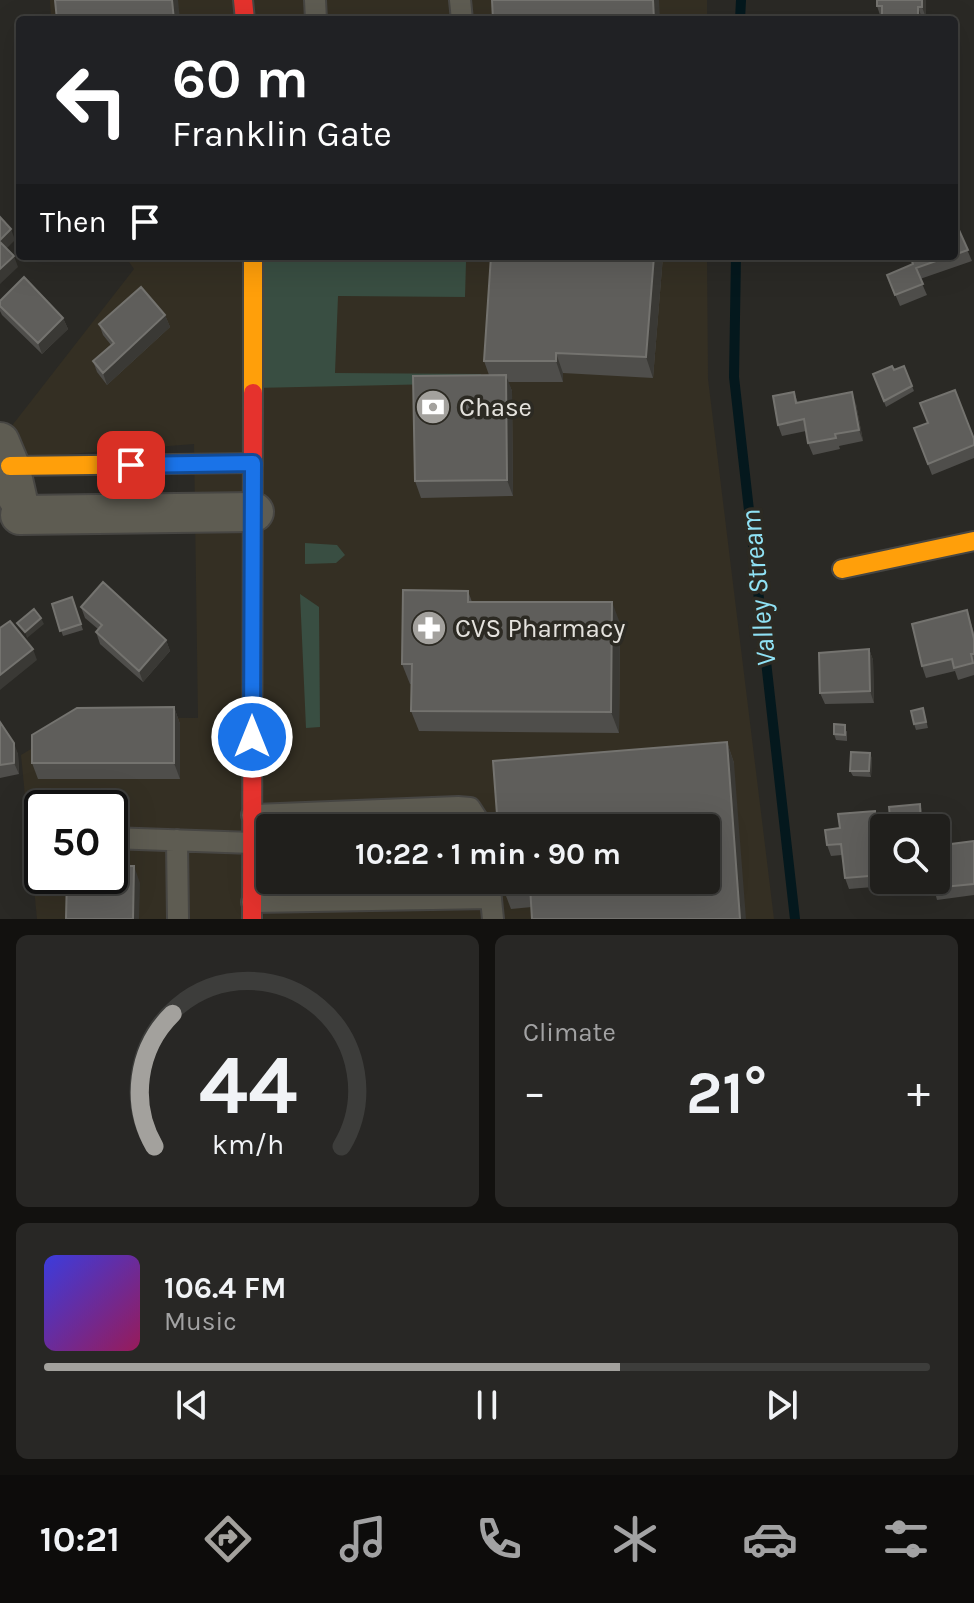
<!DOCTYPE html>
<meta charset="utf-8">
<style>
body{margin:0;font-family:Karla,sans-serif;background:#282725;color:#f1f3f6;height:100vh;display:flex;flex-direction:column;font-size:30px;white-space:nowrap}
*{box-sizing:border-box;margin:0}
p{font-size:26px;color:#a2a2a3}
.icon{flex:none;width:44px;height:44px;fill:none;stroke:currentColor;stroke-width:2;stroke-linecap:round;stroke-linejoin:round}
.map{position:relative;height:919px;overflow:hidden}
.panel{display:flex;flex-direction:column;gap:16px;padding:16px;background:#12110f;flex:1}
.panel>*{flex:none}
.top-card{position:absolute;left:16px;top:16px;width:942px;height:244px;border-radius:8px;box-shadow:0 8px 32px #0002,0 0 0 2px #3d3d3b;background:#202124;color:#fff;overflow:hidden}
.tools{position:absolute;left:870px;top:814px;display:grid;gap:16px}
.tools a{display:grid;place-items:center;width:80px;height:80px;border-radius:8px;background:#201f1c;box-shadow:0 8px 32px #0002,0 0 0 2px #3d3d3b;font-size:40px}
.speed{position:absolute;left:24px;top:790px;display:flex;gap:16px;font-size:40px;font-weight:700;text-align:center}
.speed>*{display:grid;place-content:center;width:104px;height:104px;border-radius:50%;background:#201f1c;box-shadow:0 8px 32px #0002,0 0 0 2px #3d3d3b;line-height:1}
.speed .limit{border:4px solid #111;border-radius:12px;background:#fff;color:#111}
.pin{position:absolute;display:grid;place-items:center;width:68px;height:68px;color:#fff;margin:-34px;border-radius:16px;box-shadow:0 4px 12px #0006}
.me{position:absolute;width:88px;margin:-44px;rotate:0deg;stroke-linejoin:round;filter:drop-shadow(0 0 6px #0008)}
.turn{display:flex;align-items:center;gap:28px;height:168px;padding:0 24px;font-size:36px}
.turn .icon{width:104px;height:104px;stroke-width:2.5}
.turn b{display:block;font-size:56px;line-height:68px}
.then{display:flex;align-items:center;height:76px;padding:0 24px;background:#0003;gap:16px;font-size:30px}
.big{font-size:60px;font-weight:700;line-height:1.1}
.panel .widget{flex:1;display:flex;flex-direction:column;justify-content:center;gap:12px;min-width:0;padding:0 28px;border-radius:12px;background:#282725}
.panel .dial{align-items:center;gap:0}
.dial svg{height:208px;overflow:visible;fill:none;stroke:#3d3d3b;stroke-width:7;stroke-linecap:round;text-anchor:middle}
.dial text{fill:#f1f3f6;stroke:none}
.song{display:flex;align-items:center;gap:24px}
.cover{width:96px;height:96px;border-radius:12px;background:linear-gradient(135deg,hsl(240 70% 55%),hsl(330 70% 35%))}
.played{height:8px;border-radius:4px;background:linear-gradient(90deg,#a3a19d 65%,#3d3d3b 65%)}
.keys{display:flex;justify-content:space-around;direction:ltr}
.heat{display:flex;justify-content:space-between;align-items:center;font-size:44px;direction:ltr}
.panel .tiles{flex:1;display:grid;gap:16px;grid-template-columns:1fr 1fr}
.widget:last-child{grid-column:span 2}
.trip{position:absolute;left:256px;top:814px;width:464px;height:80px;border-radius:8px;background:#201f1c;box-shadow:0 8px 32px #0002,0 0 0 2px #3d3d3b;font-weight:700;line-height:80px;text-align:center}
.tab-bar{display:flex;height:128px;justify-content:space-around;align-items:center;background:#0d0c0b;color:#a2a2a3}
.tab-bar .icon{width:56px;height:56px}
.tab-bar .active{color:#a3a19d}
.tab-bar b{font-size:36px;color:#f1f3f6}
.map>svg:first-child{display:block}
.built{fill:#342f23;fill-rule:evenodd}
.green{fill:#394e42}
.lines{fill:none;stroke-linecap:round;stroke-linejoin:round}
.stream{stroke:#04181d;stroke-width:10}
.lane-casing{stroke:#474643;stroke-width:24}
.street-casing{stroke:#474643;stroke-width:42}
.slow-casing{stroke:#474643;stroke-width:22}
.jam-casing{stroke:#474643;stroke-width:22}
.lane{stroke:#5e5c52;stroke-width:20}
.street{stroke:#5e5c52;stroke-width:38}
.slow{stroke:#ff9f0a;stroke-width:18}
.jam{stroke:#e5322d;stroke-width:18}
.wall{fill:#4f4e4b}
.shaded-wall{fill:#3a3935}
.building{fill:#5f5e5b;stroke:#74736f;stroke-width:2}
.route-casing{stroke:#114b97;stroke-width:20}
.route{stroke:#1a73e8;stroke-width:14}
.labels{text-anchor:middle;dominant-baseline:central;stroke-width:7;stroke-linejoin:round;paint-order:stroke}
.poi-label{font-size:26px;fill:#e4e2dd;stroke:#2c2a23;text-anchor:start}
.water-label{font-size:28px;font-style:italic;fill:#90e2f5;stroke:#2c2a23}
</style>
<div class="map">
<svg width="974" height="919" viewBox="0 0 974 919">
<rect width="100%" height="100%" fill="#2a2925"/>
<path class="built" d="M50,0h657v20h-656z
M125,256h582l1,123 66,540h-737l-16,-164 63,-38 114,1 -4,-274 -175,14 -12,-26 127,-163zM42,808h68v68h-68zM270,828h436v52h-436z"/>
<path class="green" d="M252,256l214,6 -1,35 -127,-1 -3,77 146,1 3,9 -231,5z
M305,543l32,2 8,10 -9,8 -31,1z
M300,594l19,13 1,120 -14,1z"/>
<g class="lines">
<path class="stream" d="M740,20l1,-20
M736,256l-2,121 61,542"/>
<g class="lane-casing">
<path id="lane" d="M315,0l1,20
M460,0l2,20
M252,815l206,-8 12,1 13,20
M110,838l143,5
M177,840l1,79
M489,880l4,39
M252,902l239,-4"/>
</g>
<g class="street-casing">
<path id="street" d="M0,442l10,24 7,31
M20,515l234,-3"/>
</g>
<g class="slow-casing">
<path id="slow" d="M253,393v-137
M10,466l243,-3
M842,569l132,-28"/>
</g>
<g class="jam-casing">
<path id="jam" d="M243,0l2,20
M252,919l1,-526"/>
</g>
<use href="#lane" class="lane"/>
<use href="#street" class="street"/>
<use href="#slow" class="slow"/>
<use href="#jam" class="jam"/>
</g>
<path class="wall" d="M926,0v18h-45l-4,-12z
M954,219l18,42 -52,18 7,16 -27,11 -13,-31 26,-11 -3,-8h44z
M336,256h77v6l-75,-1z
M491,256h172l-10,122 -90,-5v9h-55l4,9 1,105 -92,2 -6,-17 74,-106 -5,-14z
M0,301l63,17 5,11 -26,25 -40,-39 -2,-4z
M165,315l5,12 -63,58 -10,-13 -4,-11 18,-16 -8,-10 -4,-11z
M904,366l10,25 -28,16 -13,-33 21,-4z
M794,392l4,11 58,1 7,37 -24,5 1,3 -27,6 -5,-12 -2,-12 -24,5 -4,-11z
M914,428l60,11v19l-42,17z
M468,591l4,11 148,21 -1,110 -200,-2 -8,-20 1,-27h-2l-8,-20z
M72,597l11,33 -20,6 -11,-32z
M81,607l85,33 4,11 -27,31 -43,-38 -4,-12 2,-3 -13,-11z
M967,610l7,23v42l-16,5 -3,-9 -29,7 -4,-12z
M869,649l4,11 1,43 -49,1 -5,-11z
M174,707l6,17v55h-142l-6,-16z
M923,708l5,20 -12,2 -2,-6z
M0,722l18,32 1,20 -19,4z
M847,731v10l-11,-1 -2,-6z
M727,742l7,21 -202,144 -21,2 -8,-21z
M870,753l2,6 -1,18 -18,-1 -3,-5z
M875,811l4,11 6,64 -36,3 -4,-11 -3,-23 -11,1 -4,-11 13,-17z
M974,841v54l-37,5 -2,-8 -12,1 -4,-11z"/>
<path class="shaded-wall" d="M172,0h6l2,20h-6z
M653,0h6l1,20h-6z
M922,0h4v18l-4,-11z
M918,7l4,11v2h-4z
M11,229l4,11 -12,12 -3,-12z
M14,256l4,11 -18,17v-15z
M654,256h9l-10,122 -7,-21z
M165,315l5,12 -63,58 -4,-12z
M63,318l5,11 -26,25 -4,-11z
M556,353l7,20v9l-7,-21z
M506,375l6,16 1,105 -6,-16z
M852,392l4,12 7,37 -4,-11z
M612,602l8,21 -1,110 -8,-21z
M41,618l3,6 -17,14 -2,-6z
M166,640l4,11 -27,31 -4,-11z
M33,649l4,11 -37,30v-15z
M869,649l4,11 1,43 -4,-12z
M174,707l6,17v55l-6,-16z
M727,742l7,21 12,156h-6z
M14,743l4,11 1,20 -5,-11z
M870,753l2,6 -1,18 -2,-6z
M920,804l2,6 1,18h-2z
M875,811l4,11 6,64 -4,-11z
M134,866l6,17 -1,36h-6z"/>
<path class="building" d="M55,0h117l2,20h-117z
M492,0h161l1,20h-161z
M877,0h45v7h-4v13h-36v-14h-5z
M0,217l11,12 -11,11z
M954,219l14,31 -14,5z
M0,242l14,14 -14,13z
M491,256h163l-8,101 -90,-4v8h-72z
M910,256h40l-34,12 7,16 -28,11 -8,-20 26,-11z
M24,277l39,41 -25,25 -38,-37v-5z
M141,287l24,28 -62,58 -10,-12 21,-18 -15,-19z
M892,366l2,4 10,-4 8,20 -28,15 -11,-27z
M506,375l1,105 -92,1 -2,-105z
M955,390l19,49v6l-46,19 -14,-36 14,-5 -8,-20z
M794,392l2,11 56,-11 7,38 -24,4 1,4 -28,5 -4,-24 -26,6 -5,-29z
M103,582l63,58 -27,31 -43,-39 6,-7 -21,-18z
M403,590l65,1v11h144l-1,110 -200,-1 1,-47h-10z
M72,597l9,27 -21,7 -8,-27z
M34,609l7,9 -16,14 -8,-9z
M967,610l7,29v15h-3l2,9 -19,5 -2,-9 -30,7 -10,-42z
M10,621l23,28 -33,26v-47z
M869,649l1,42 -50,2 -1,-40z
M174,707v56h-142v-28l45,-27z
M923,708l3,14 -12,2 -3,-13z
M0,722l14,21v20l-14,2z
M834,724l11,1v10l-11,-1z
M727,742l13,177h-208l-2,-33 -27,2 -1,-8h204v-52h-208l-5,-67z
M851,752l19,1 -1,18h-19z
M920,804l1,24h-30l-2,-21z
M875,811l6,64 -36,3 -4,-34 -14,1 -2,-15 15,-2 -2,-14z
M974,841v43l-41,4 -1,-8 -13,2v-2h17v-34z
M110,866h24l-1,53h-67l1,-43h43z"/>
<g class="lines">
<g class="route-casing">
<path id="route" d="M131,465l122,-2 -1,274"/>
</g>
<use href="#route" class="route"/>
</g>
<defs>
<g id="bank-disc" transform="scale(1.8)"><circle r="9.5" fill="#a3a19d" stroke="#2c2a23"/><path d="M-6-4H6V4H-6ZM0-2.3a2.3 2.3 0 1 0 0 4.6a2.3 2.3 0 1 0 0-4.6Z" fill="#fff"/></g>
<g id="pharmacy-disc" transform="scale(1.8)"><circle r="9.5" fill="#a3a19d" stroke="#2c2a23"/><path d="M-2-6h4v4h4v4h-4v4h-4v-4h-4v-4h4Z" fill="#fff"/></g>
</defs>
<g fill-rule="evenodd">
<use href="#bank-disc" x="433" y="407"/>
<use href="#pharmacy-disc" x="429" y="628"/>
</g>
<g class="labels">
<g class="poi-label">
<text x="459" y="407">Chase</text>
<text x="455" y="628">CVS Pharmacy</text>
</g>
<g class="water-label">
<text transform="translate(758 588) rotate(-96)">Valley Stream</text>
</g>
</g>
</svg>
<div class="tools">
<a><svg class="icon" aria-label="search" viewBox="0 0 24 24"><circle cx="10" cy="10" r="6"/><path d="M15 15l6 6"/></svg></a>
</div>
<div class="speed"><div class="limit">50</div></div>
<div class="pin" style="left:131px;top:465px;background:#d93025"><svg class="icon" aria-label="arrive" viewBox="0 0 24 24"><path d="M6 21V4h12l-3 4 3 4H6"/></svg></div>
<svg class="me" style="left:252px;top:737px" viewBox="-20 -20 40 40"><circle r="17" fill="#1a73e8" stroke="#fff" stroke-width="3"/><path d="M0-11L8 9 0 5-8 9z" fill="#fff"/></svg>
<div class="trip">10:22 · 1 min · 90 m</div>
<div class="top-card">
<div class="turn"><svg class="icon" aria-label="left" viewBox="0 0 24 24"><path d="M17 20v-9H6M10 6l-5 5 5 5"/></svg><div><b>60 m</b>Franklin Gate</div></div>
<div class="then">Then<svg class="icon" aria-label="arrive" viewBox="0 0 24 24"><path d="M6 21V4h12l-3 4 3 4H6"/></svg></div>
</div>
</div>
<section class="panel">
<div class="tiles">
<div class="widget dial"><svg viewBox="0 0 100 80">
<path d="M14 69A42 42 0 1 1 86 69"/>
<path d="M14 69A42 42 0 0 1 21 18" stroke="#a3a19d"/>
<text x="50" y="56" font-size="32" font-weight="700">44</text>
<text x="50" y="72" font-size="11">km/h</text>
</svg></div>
<div class="widget"><p>Climate</p>
<div class="heat"><a>−</a><b class="big">21°</b><a>+</a></div>
</div>
<div class="widget">
<div class="song"><i class="cover"></i><div><b>106.4 FM</b><p>Music</p></div></div>
<div class="played"></div>
<div class="keys"><svg class="icon" aria-label="previous" viewBox="0 0 24 24"><path d="M18 5L8 12l10 7zM5 5v14"/></svg><svg class="icon" aria-label="pause" viewBox="0 0 24 24"><path d="M8 5v14M16 5v14"/></svg><svg class="icon" aria-label="next" viewBox="0 0 24 24"><path d="M6 5l10 7-10 7zM19 5v14"/></svg></div>
</div>
</div>
</section>
<nav class="tab-bar">
<b>10:21</b>
<svg class="icon active" aria-label="directions" viewBox="0 0 24 24"><path d="M12 3l9 9-9 9-9-9zM9 14v-3h6M13 9l2 2-2 2"/></svg>
<svg class="icon" aria-label="music" viewBox="0 0 24 24"><path d="M9 18V5l10-2v13"/><circle cx="6" cy="18" r="3"/><circle cx="16" cy="16" r="3"/></svg>
<svg class="icon" aria-label="phone" viewBox="0 0 24 24"><path d="M5 4h4l2 5-3 2q2 4 5 5l2-3 5 2v4C11 20 4 13 5 4z"/></svg>
<svg class="icon" aria-label="climate" viewBox="0 0 24 24"><path d="M12 3v18M4 7l16 10M4 17L20 7"/></svg>
<svg class="icon" aria-label="car" viewBox="0 0 24 24"><path d="M5 17H2v-5l4-1 3-4h7l3 4 3 1v5h-3M9 17h6M6 11h13"/><circle cx="7" cy="17" r="2"/><circle cx="17" cy="17" r="2"/></svg>
<svg class="icon" aria-label="filters" viewBox="0 0 24 24"><path d="M4 7h16M4 17h16"/><circle cx="9" cy="7" r="2"/><circle cx="15" cy="17" r="2"/></svg>
</nav>
